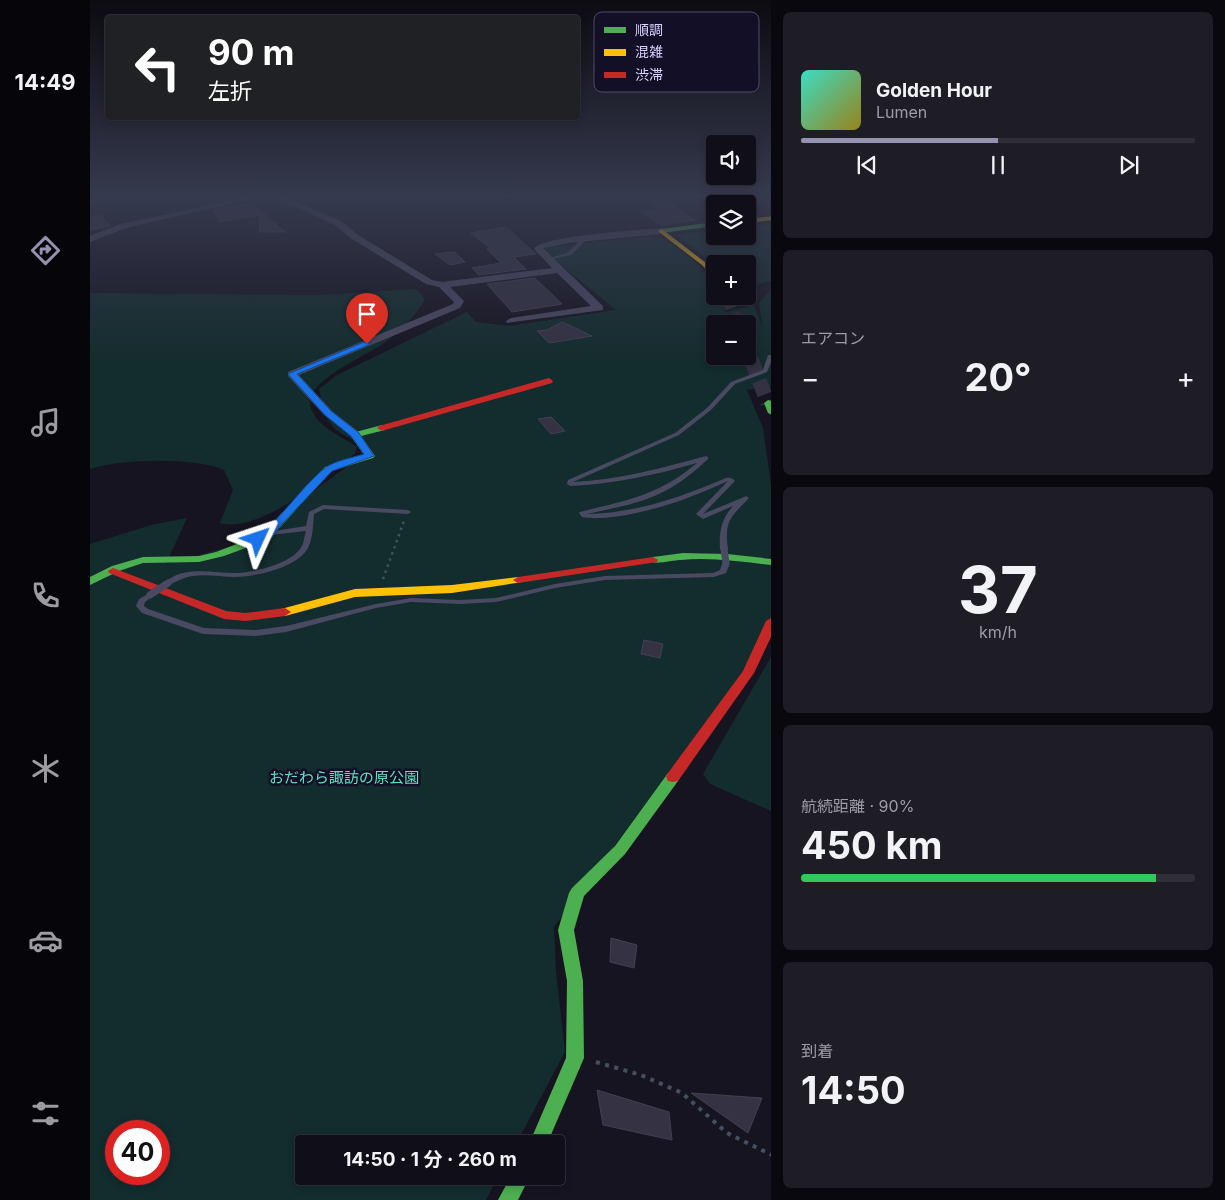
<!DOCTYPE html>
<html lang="ja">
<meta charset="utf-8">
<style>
body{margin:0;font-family:Inter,"Noto Sans JP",sans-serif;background:#1e1d26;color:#f1f3f6;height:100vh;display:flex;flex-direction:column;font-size:19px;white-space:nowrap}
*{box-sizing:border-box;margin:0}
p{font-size:16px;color:#9c9ca2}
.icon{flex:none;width:28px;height:28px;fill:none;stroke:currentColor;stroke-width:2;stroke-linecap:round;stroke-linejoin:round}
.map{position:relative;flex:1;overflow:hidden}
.sheet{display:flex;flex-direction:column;gap:12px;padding:12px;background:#09080e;width:454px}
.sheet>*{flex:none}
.top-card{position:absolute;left:15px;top:15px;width:475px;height:105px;border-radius:5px;box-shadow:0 2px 8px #0003,0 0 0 1px #302f38;background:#202124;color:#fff;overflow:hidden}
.fabs{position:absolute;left:616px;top:135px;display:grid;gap:10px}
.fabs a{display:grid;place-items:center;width:50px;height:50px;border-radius:5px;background:#100f19;box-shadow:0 2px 8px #0003,0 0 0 1px #302f38;font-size:25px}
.speed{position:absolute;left:15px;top:1120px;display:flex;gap:10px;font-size:25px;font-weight:700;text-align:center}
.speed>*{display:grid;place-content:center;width:65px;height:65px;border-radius:50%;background:#100f19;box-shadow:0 2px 8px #0003,0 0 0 1px #302f38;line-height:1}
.speed .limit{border:8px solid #d22;background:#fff;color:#111}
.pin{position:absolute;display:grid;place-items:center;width:42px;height:42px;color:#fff;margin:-51px -21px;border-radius:50% 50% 50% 0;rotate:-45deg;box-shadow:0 0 5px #0007}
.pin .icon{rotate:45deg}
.me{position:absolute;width:55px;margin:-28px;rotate:48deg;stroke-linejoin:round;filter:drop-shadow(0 0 4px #0008)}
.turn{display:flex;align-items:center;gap:18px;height:105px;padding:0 20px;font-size:22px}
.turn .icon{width:65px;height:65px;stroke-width:2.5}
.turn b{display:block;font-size:35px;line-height:42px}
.big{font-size:38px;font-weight:700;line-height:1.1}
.sheet .card{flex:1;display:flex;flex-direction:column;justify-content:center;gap:8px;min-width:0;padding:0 18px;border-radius:8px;background:#1e1d26}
.sheet .dial{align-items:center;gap:0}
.dial b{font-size:65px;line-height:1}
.song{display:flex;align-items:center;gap:15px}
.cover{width:60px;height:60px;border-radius:8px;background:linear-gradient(135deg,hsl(170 70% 55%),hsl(50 70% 35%))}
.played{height:5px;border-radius:2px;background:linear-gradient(90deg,#9591b1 50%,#302f38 50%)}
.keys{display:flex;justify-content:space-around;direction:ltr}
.heat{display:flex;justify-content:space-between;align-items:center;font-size:28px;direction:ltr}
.charge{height:8px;border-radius:4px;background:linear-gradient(90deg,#34c759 90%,#302f38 0)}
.trip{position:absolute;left:205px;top:1135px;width:270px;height:50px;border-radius:5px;background:#100f19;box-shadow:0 2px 8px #0003,0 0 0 1px #302f38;font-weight:700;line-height:50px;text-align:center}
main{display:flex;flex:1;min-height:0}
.dock{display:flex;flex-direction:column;width:90px;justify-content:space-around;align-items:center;background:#06060a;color:#9c9ca2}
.dock .icon{width:35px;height:35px}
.dock .selected{color:#9591b1}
.dock b{font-size:22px;color:#f1f3f6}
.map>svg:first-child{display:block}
.green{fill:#132c2d;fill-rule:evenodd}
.building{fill:#343243;stroke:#433f54}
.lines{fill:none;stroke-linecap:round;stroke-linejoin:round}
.secondary-tunnel-far1{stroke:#333142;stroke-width:12;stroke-dasharray:12 6;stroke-linecap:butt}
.secondary-tunnel{stroke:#333142;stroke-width:15;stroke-dasharray:15 8;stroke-linecap:butt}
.path-far2{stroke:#44505f;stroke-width:1;stroke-dasharray:1 2.5;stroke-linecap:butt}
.path-far1{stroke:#44505f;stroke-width:2.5;stroke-dasharray:2.5 4;stroke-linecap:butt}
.path{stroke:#44505f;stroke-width:4;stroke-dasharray:4 5.5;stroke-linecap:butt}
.lane{fill:#4a4962;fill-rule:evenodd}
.street{fill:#4a4962;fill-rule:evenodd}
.fast{fill:#4caf50;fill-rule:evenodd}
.slow{fill:#ffc107;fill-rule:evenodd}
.jam{fill:#c62828;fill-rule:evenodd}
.lane-bridge{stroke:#4a4962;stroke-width:7}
.route{fill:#1a73e8;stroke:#114b97}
.labels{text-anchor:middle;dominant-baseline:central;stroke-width:5;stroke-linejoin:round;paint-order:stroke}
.near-park-label{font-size:15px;fill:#5fe0c0;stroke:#130f26}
.key{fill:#130f26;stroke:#4e4a67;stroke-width:1}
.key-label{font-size:14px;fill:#d9d4ff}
</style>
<main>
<nav class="dock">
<b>14:49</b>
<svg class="icon selected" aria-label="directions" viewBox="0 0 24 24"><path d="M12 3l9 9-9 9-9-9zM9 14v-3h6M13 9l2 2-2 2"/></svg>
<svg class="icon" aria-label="music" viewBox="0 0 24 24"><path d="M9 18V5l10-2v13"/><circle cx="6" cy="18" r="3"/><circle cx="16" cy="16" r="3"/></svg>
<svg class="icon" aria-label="phone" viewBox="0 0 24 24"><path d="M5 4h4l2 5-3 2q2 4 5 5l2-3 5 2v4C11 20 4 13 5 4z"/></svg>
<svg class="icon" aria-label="climate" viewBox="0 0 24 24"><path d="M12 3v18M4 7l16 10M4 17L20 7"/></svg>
<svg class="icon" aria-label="car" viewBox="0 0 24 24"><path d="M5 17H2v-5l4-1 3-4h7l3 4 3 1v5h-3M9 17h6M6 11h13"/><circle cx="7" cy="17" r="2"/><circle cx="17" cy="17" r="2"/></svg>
<svg class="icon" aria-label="filters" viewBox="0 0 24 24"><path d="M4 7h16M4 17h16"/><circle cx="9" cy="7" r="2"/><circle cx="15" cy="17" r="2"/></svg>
</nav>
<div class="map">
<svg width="682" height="1200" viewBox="0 0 682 1200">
<rect width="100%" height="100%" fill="#161421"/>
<path class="green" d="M681,224v57l-23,5v-22h-33v2l-38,-31 38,-5v6h33v-9z
M561,236c20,0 64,39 64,60l7,2 3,14 29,-7 8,21 -3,-23 12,-14v97l-24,4 16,38 8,57v150l-217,292 2,44 9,81 -49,92h-212v32h194l-12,24h-396v-656l61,-19 36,-7 -21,46 77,-21 125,-92c-13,-14 -13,-9 -26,-17 -17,-10 -20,-28 -23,-45l18,-14 130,-63 9,10 33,4 107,-16 -72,-59 1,-4zM625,324h33v32h-33zM26,1131h43v43h-43z
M326,289l7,6 1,6c-9,16 -25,31 -40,42 -16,12 -78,38 -74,61 3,21 31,32 47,43l-2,6c-29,25 -96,81 -135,70l13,-33 -9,-20c-31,-13 -102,-11 -134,-1v-176l229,2z
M681,657v154l-61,-27 -7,-10z"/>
<path class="building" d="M550,196h19l36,24 -34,5 -19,-13 16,-2z
M162,203l7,6 26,23h-25l-1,-17 -40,7 -7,-12z
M11,215l9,11 -20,4v-13z
M416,227l30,27 -22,3 12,12 -47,6 -7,-7 29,-5 -14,-14 3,-1 -19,-15z
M362,252h3l10,10 -15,3 -15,-11z
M445,278l27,26 -50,8 -25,-28z
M472,322l30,14 -43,7 -12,-12 10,-1z
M461,417l14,14 -14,3 -13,-15z
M554,640l19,4 -3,14 -19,-4z
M521,938l26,7 -3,23 -24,-6z
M507,1090l72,22 3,28 -69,-15z
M601,1093l71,5 -14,35z"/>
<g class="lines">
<path class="secondary-tunnel-far1" d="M637,297l7,19"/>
<path class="secondary-tunnel" d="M644,315l3,9
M661,359l17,44"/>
<path class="path-far2" d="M528,196l32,26"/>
<path class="path-far1" d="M293,579l21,-58"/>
<path class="path" d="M506,1062l45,13 41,18 45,40 45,22"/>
<path class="lane" d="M494,237l4,1 -17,17 -23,5 -2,-1 21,-6z
M678,355h4v5l-5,12 -32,12 -24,26 -32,25 -106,47c46,-2 89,-14 133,-26l2,1v2c-13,12 -27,24 -43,32 -24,13 -52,17 -78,23 50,-1 94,-17 139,-36 3,-1 7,0 9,3l-1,1 -31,32 41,-17 2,-1 3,2c-18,19 -25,22 -21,51l-2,2h-4l-2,-2c-1,-17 1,-30 13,-43l-30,13 -7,-5 32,-33c-37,17 -75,31 -115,36 -10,1 -21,2 -31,0l-3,-4 1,-1c47,-12 78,-16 117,-49 -42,12 -83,21 -127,23l-3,-2 1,-4 107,-47 32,-25 24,-26 32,-12z
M233,505l85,5 3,2 -3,2 -84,-5 -10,5c-1,11 -1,24 -6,34 -10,19 -52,29 -73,29 -14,0 -28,-3 -42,-1 -10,1 -16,6 -25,9l-4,-2c19,-18 48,-10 71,-10 18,0 54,-9 65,-24 4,-5 4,-12 6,-18l-36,4 -3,-2 1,-1 38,-6 3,-14z
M633,561h3l4,2 -4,10 -12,4 -109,3 -50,8 -59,14 -36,2 -49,-2 -35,6 -90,24 -30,4 -53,-2 -61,-21 -6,-7 3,-7 11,-6 4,2 -9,7 -1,4 4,3 56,19 52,2 30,-4 90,-22 35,-6 49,2 36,-2 59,-14 50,-8 108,-3 7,-3z"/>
<path class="street" d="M162,196h13l-139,32 -36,14v-6l30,-12z
M182,196h10l59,25 17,14 74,45 10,2 110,-14 -18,-19c5,-13 108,-19 127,-21l4,3 -4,3 -92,9 -26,5 60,58v4l-96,13 -1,-2 5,-3 80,-12 -34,-33 -107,14 14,14 -4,7 -161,67 33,36 27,21 2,3 -2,3 -4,1 -31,-24 -36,-39v-4l165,-68 1,-2 -15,-15 -13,-3 -74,-45 -17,-14z"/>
<path class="fast" d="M625,222v4l-54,7 -3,-2 3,-2z
M633,296h8v1l-4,2z
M658,349l4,2 3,8 -1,2 -7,-2z
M678,400l4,1v14l-4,-2 -4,-10z
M292,425l3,1v4l-24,6 14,20 -2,2 -42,13 -58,64 -19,10 -30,11 -25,6 -56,1 -24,8 -29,14v-8l22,-11 31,-9 56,-1 17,-4 31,-12 18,-9 60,-64 39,-12 -14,-20 2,-2z
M593,553l44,1 45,5v6c-30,-3 -61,-8 -91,-5 -9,0 -27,6 -33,0l5,-3z
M583,772l5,1 2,4 -2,4 -53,73 -41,42 -10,34 9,51 1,77 -37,86h-18l37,-86 1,-77 -9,-51 11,-37 3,-5 43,-42 53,-73z
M421,1176h19l-12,24h-20z"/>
<path class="slow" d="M682,216v4l-24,3v-4z
M569,230h4l43,33 9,10v6l-13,-14 -43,-33z
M428,577l4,1 1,2 -1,2 -70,11 -97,4 -70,19 -6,-4 2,-3 74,-20 97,-4z"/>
<path class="jam" d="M459,378l4,3 -1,2 -167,47 -3,1 -5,-3 2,-2z
M563,557l5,3 -1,2 -139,21 -5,-3 5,-3z
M23,568l113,43 19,2 40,-5 6,4 -6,4 -40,5 -21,-2 -115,-46 -1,-2z
M682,617v18l-18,38 -76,108 -5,1 -5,-1 -2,-4 2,-4 75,-102 23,-50z"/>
<path class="lane-bridge" d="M634,549l2,14
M60,595l18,-12"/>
</g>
<linearGradient id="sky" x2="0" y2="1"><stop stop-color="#0c0b12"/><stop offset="0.54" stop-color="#363a4e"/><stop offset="1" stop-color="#363a4e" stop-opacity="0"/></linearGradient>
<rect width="682" height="364" fill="url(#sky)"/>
<path class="route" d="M274,342l7,2 -74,30 34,37 28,22 15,23 -42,15 -51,54 -8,11 -11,5h-7v-4c23,-13 46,-50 69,-68 9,-8 28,-11 40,-15l-12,-17 -27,-22 -37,-41z"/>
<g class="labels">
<g class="near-park-label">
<text x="254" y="777">おだわら諏訪の原公園</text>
</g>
</g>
<rect x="504" y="12" width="165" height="80" rx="8" class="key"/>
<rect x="514" y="27" width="22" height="6" fill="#4caf50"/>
<rect x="514" y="49" width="22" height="7" fill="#ffc107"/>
<rect x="514" y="72" width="22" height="6" fill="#c62828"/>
<g class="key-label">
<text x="545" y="35">順調</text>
<text x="545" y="57">混雑</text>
<text x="545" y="80">渋滞</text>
</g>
</svg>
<div class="fabs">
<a><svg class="icon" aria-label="sound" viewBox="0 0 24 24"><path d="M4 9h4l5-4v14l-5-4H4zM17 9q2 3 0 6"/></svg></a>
<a><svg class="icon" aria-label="layers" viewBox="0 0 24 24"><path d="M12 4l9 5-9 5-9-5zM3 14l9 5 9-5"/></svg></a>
<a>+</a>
<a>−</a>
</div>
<div class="speed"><div class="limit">40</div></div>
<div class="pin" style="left:277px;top:344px;background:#d93025"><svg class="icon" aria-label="arrive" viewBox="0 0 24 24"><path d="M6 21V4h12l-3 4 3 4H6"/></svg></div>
<svg class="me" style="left:168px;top:539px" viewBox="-20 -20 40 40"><path d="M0-17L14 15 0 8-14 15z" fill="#1a73e8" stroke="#fff" stroke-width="4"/></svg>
<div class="trip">14:50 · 1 分 · 260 m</div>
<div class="top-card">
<div class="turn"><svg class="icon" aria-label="left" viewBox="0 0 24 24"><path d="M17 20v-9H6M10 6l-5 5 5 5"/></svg><div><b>90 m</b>左折</div></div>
</div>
</div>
<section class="sheet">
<div class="card">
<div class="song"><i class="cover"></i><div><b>Golden Hour</b><p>Lumen</p></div></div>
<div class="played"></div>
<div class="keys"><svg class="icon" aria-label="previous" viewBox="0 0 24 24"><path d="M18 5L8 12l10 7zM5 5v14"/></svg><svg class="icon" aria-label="pause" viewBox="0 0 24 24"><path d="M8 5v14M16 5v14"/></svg><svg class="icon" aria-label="next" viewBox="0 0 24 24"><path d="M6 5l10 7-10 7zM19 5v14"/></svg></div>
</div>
<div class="card"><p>エアコン</p>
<div class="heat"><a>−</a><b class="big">20°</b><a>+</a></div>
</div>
<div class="card dial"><b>37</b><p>km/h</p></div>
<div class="card"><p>航続距離 · 90%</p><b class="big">450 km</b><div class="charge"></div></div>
<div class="card"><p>到着</p><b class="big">14:50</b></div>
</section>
</main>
